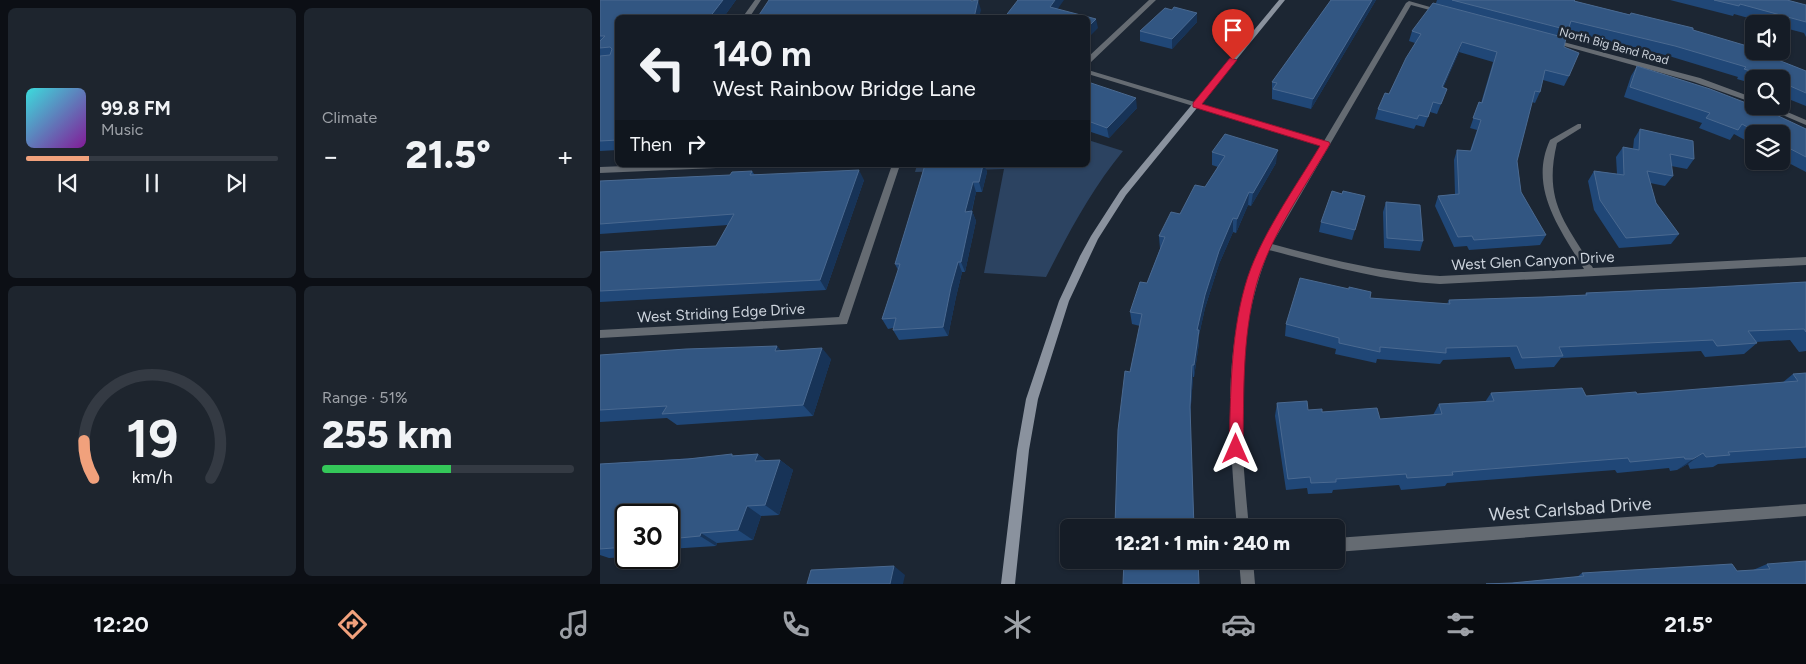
<!DOCTYPE html>
<meta charset="utf-8">
<style>
body{margin:0;font-family:Figtree,sans-serif;background:#1e252e;color:#f1f3f6;height:100vh;display:flex;flex-direction:column;font-size:19px;white-space:nowrap}
*{box-sizing:border-box;margin:0}
p{font-size:16px;color:#9da1a7}
.icon{flex:none;width:28px;height:28px;fill:none;stroke:currentColor;stroke-width:2;stroke-linecap:round;stroke-linejoin:round}
.map{position:relative;flex:1;overflow:hidden}
.side{display:flex;flex-direction:column;gap:8px;padding:8px;background:#0c0f15;width:600px}
.side>*{flex:none}
.top-card{position:absolute;left:15px;top:15px;width:475px;height:152px;border-radius:8px;box-shadow:0 1px 4px #0004,0 0 0 1px #343a43;background:#151c26;color:#f1f3f6;overflow:hidden}
.fabs{position:absolute;left:1145px;top:15px;display:grid;gap:10px}
.fabs a{display:grid;place-items:center;width:45px;height:45px;border-radius:8px;background:#151c26;box-shadow:0 1px 4px #0004,0 0 0 1px #343a43;font-size:25px}
.speed{position:absolute;left:15px;top:504px;display:flex;gap:10px;font-size:25px;font-weight:700;text-align:center}
.speed>*{display:grid;place-content:center;width:65px;height:65px;border-radius:50%;background:#151c26;box-shadow:0 1px 4px #0004,0 0 0 1px #343a43;line-height:1}
.speed .limit{border:2px solid #111;border-radius:8px;background:#fff;color:#111}
.pin{position:absolute;display:grid;place-items:center;width:42px;height:42px;color:#fff;margin:-51px -21px;border-radius:50% 50% 50% 0;rotate:-45deg;box-shadow:0 0 5px #0007}
.pin .icon{rotate:45deg}
.me{position:absolute;width:55px;margin:-28px;rotate:0deg;stroke-linejoin:round;filter:drop-shadow(0 0 4px #0008)}
.turn{display:flex;align-items:center;gap:18px;height:105px;padding:0 15px;font-size:22px}
.turn .icon{width:65px;height:65px;stroke-width:2.5}
.turn b{display:block;font-size:35px;line-height:42px}
.then{display:flex;align-items:center;height:48px;padding:0 15px;background:#0003;gap:10px;font-size:19px}
.big{font-size:38px;font-weight:800;line-height:1.1}
.side .card{flex:1;display:flex;flex-direction:column;justify-content:center;gap:8px;min-width:0;padding:0 18px;border-radius:8px;background:#1e252e}
.side .dial{align-items:center;gap:0}
.dial svg{height:130px;overflow:visible;fill:none;stroke:#343a43;stroke-width:7;stroke-linecap:round;text-anchor:middle}
.dial text{fill:#f1f3f6;stroke:none}
.song{display:flex;align-items:center;gap:15px}
.cover{width:60px;height:60px;border-radius:8px;background:linear-gradient(135deg,hsl(180 70% 55%),hsl(290 70% 35%))}
.played{height:5px;border-radius:2px;background:linear-gradient(90deg,#f1a17c 25%,#343a43 25%)}
.keys{display:flex;justify-content:space-around;direction:ltr}
.heat{display:flex;justify-content:space-between;align-items:center;font-size:28px;direction:ltr}
.charge{height:8px;border-radius:4px;background:linear-gradient(90deg,#34c759 51%,#343a43 0)}
.side .tiles{flex:1;display:grid;gap:8px;grid-template-columns:repeat(2,1fr)}
.trip{position:absolute;left:460px;top:519px;width:285px;height:50px;border-radius:8px;background:#151c26;box-shadow:0 1px 4px #0004,0 0 0 1px #343a43;font-weight:800;line-height:50px;text-align:center}
.menu{display:flex;height:80px;justify-content:space-around;align-items:center;background:#080b0f;color:#9da1a7}
.menu .icon{width:35px;height:35px}
.menu .current{color:#f1a17c}
.menu b{font-size:22px;color:#f1f3f6}
main{display:flex;flex:1;min-height:0}
.map>svg:first-child{display:block}
.green{fill:#2c4361}
.lines{fill:none;stroke-linecap:round;stroke-linejoin:round}
.street{fill:#656b72;fill-rule:evenodd}
.secondary{fill:#8a929e;fill-rule:evenodd}
.wall{fill:#204777}
.shaded-wall{fill:#173357}
.building{fill:#325682;stroke:#4a6990}
.route{fill:#e11d48;stroke:#92132f}
.labels{text-anchor:middle;dominant-baseline:central;stroke-width:5;stroke-linejoin:round;paint-order:stroke}
.far-street-label{font-size:12px;fill:#ccd3dc;stroke:#1c2633}
.street-label{font-size:15px;fill:#ccd3dc;stroke:#1c2633}
.near-street-label{font-size:18px;fill:#ccd3dc;stroke:#1c2633}
</style>
<main>
<section class="side">
<div class="tiles">
<div class="card">
<div class="song"><i class="cover"></i><div><b>99.8 FM</b><p>Music</p></div></div>
<div class="played"></div>
<div class="keys"><svg class="icon" aria-label="previous" viewBox="0 0 24 24"><path d="M18 5L8 12l10 7zM5 5v14"/></svg><svg class="icon" aria-label="pause" viewBox="0 0 24 24"><path d="M8 5v14M16 5v14"/></svg><svg class="icon" aria-label="next" viewBox="0 0 24 24"><path d="M6 5l10 7-10 7zM19 5v14"/></svg></div>
</div>
<div class="card"><p>Climate</p>
<div class="heat"><a>−</a><b class="big">21.5°</b><a>+</a></div>
</div>
<div class="card dial"><svg viewBox="0 0 100 80">
<path d="M14 69A42 42 0 1 1 86 69"/>
<path d="M14 69A42 42 0 0 1 8 46" stroke="#f1a17c"/>
<text x="50" y="56" font-size="32" font-weight="700">19</text>
<text x="50" y="72" font-size="11">km/h</text>
</svg></div>
<div class="card"><p>Range · 51%</p><b class="big">255 km</b><div class="charge"></div></div>
</div>
</section>
<div class="map">
<svg width="1206" height="584" viewBox="0 0 1206 584">
<rect width="100%" height="100%" fill="#1c2633"/>
<path class="green" d="M488,140l35,11c-32,39 -54,81 -77,126l-62,-4 20,-104 -89,3 2,-7h171z"/>
<g class="lines">
<path class="street" d="M155,0h6l-12,18h-7z
M549,0h7l-65,62h-3v-5z
M809,1l35,10 -3,2 -30,-8 -139,239c56,15 110,29 168,32l144,-7c-24,-40 -56,-81 -34,-129l28,-16h3v4l-24,15c-14,58 8,79 36,125l213,-11v8l-366,19c-59,-3 -114,-19 -171,-34 -37,93 -29,181 -20,278h-12c-8,-94 -17,-194 24,-281 5,-12 13,-22 19,-33 14,-23 28,-46 41,-69l-233,-71v-4l236,71 82,-138z
M952,39l148,39 54,20v5l-60,-21 -144,-40v-2z
M1162,106h11l33,14v5z
M51,165h69l-4,3 -116,5v-6z
M292,165h8l-53,159 -247,14v-8l239,-13z
M1206,504v12l-470,36v-14z
M639,560h14l2,24h-14z"/>
<path class="secondary" d="M679,0h6l-159,195 -28,44 -8,17 -21,45 -31,98 -9,51 -14,134h-14l16,-134 9,-51 33,-98 21,-45 11,-20 29,-45z"/>
</g>
<path class="wall" d="M0,0h136l-13,18h-105v132l-18,1z
M731,0h45l-65,109 -39,-10v-17z
M837,0h138l-1,1 119,29 80,28 33,13v35l-25,-10v-17h-27v5l-17,-5 1,-2 -69,-21 -101,-25 -3,7 -1,9 5,29 -5,10 -21,-6 -3,12 -5,11 -3,-1 -15,59 4,31 25,43 -6,10 -71,5 -2,-4 -13,1 -19,-41 3,-10 17,-2 -1,-34 3,-10 13,1 7,-21 -7,-2 9,-26 2,1 12,-41 -34,-10 -16,36 4,1 -10,25 -7,-2 -6,15 -8,-2 -2,4 -39,-10 3,-10 11,-15 26,-51 -6,-2 3,-10 24,-28z
M1070,0h117l19,5v32l-2,-4 -23,-6v-3h-11l-36,-10 -1,2z
M572,10l25,3v9l-25,27 -32,-8v-10z
M1037,66l169,63v43l-25,-13v-25h-27v11l-20,-11 -4,6 -31,-12 3,-5 -78,-26 7,-21z
M488,82l49,26 -28,30 -21,-7z
M1040,129l54,30 -7,10 -16,-3 2,10 -8,10 -15,-3 6,20 23,31 -8,10 -52,4 -25,-38 -6,-29 6,-10 23,3 -1,-17 7,-10 10,2 1,-10z
M612,152l64,11 -25,43 -3,-1 -12,28 -3,-1 -14,32 -14,44 -6,27v8l-5,34h-1l-3,41 4,110h-79l15,-156 10,-46 -8,-2 -2,-12 17,-29 13,-34 -1,-13 46,-49 13,-20 -6,-2z
M325,165h59l3,7 -5,20h-6l-4,19 4,10 -11,51h-3l-6,25 -8,39 -49,4 -6,-10v-2l-5,1 -6,-10 16,-49 -3,-6z
M152,171l2,3 110,6 -38,110 -226,12v-50l116,-6 12,-21 -128,9v-53l130,-6z
M742,194l20,12 -10,34 -33,-8 2,-10z
M786,202l37,39 -3,10 -36,-3 -1,-36z
M1206,282v69l-7,1 -9,-12 -34,2 1,1 -13,11 -39,3 -4,-6 -140,7 -7,9 -39,2 -5,-12 -67,3 -3,4 -63,-5 -1,4 -41,-9 1,-5 -51,-13 1,-12 84,-26 77,6 2,-4 94,-3 42,-2 1,-2 111,-5z
M182,351l49,8 -18,57 -136,9 -10,-7 -67,4v-67z
M1206,373v85l-88,6 -5,3 -23,2 -2,-5 -11,6 -7,1 -1,-3 -52,5 -2,-3 -168,13 -2,3 -44,4 -2,-5 -66,5 -1,3 -24,1 -1,-6 -21,2 -11,-74 2,-13 31,7 72,9 53,-4 6,-11 46,-2 6,-9 95,3 51,-2 145,-11 11,-9z
M158,454l8,7 14,-1 13,10 -14,45 -18,1 -8,24 -36,3 -1,3 -47,3v-34h-43v42l-17,1 -9,-3v-91z
M1167,564l39,20 -294,-1 65,-6 5,-4 155,-2 16,-1z"/>
<path class="shaded-wall" d="M123,0h13l-13,18h-14z
M378,0l3,10 -2,8h-5z
M455,0h9l-12,17 -2,-10z
M772,0h4l-65,109 2,-10z
M597,13v9l-25,27v-10z
M496,19l2,9 -10,10v-11z
M862,42l-3,10 -21,45 4,-10z
M536,98l1,10 -28,30 -2,-10z
M678,150l-2,13 -25,43 2,-13z
M383,165h1l3,7 -5,20 -3,-10z
M259,170l5,10 -38,110 -6,-10z
M373,182l3,10 -7,30 -4,-10z
M649,192l-1,13 -12,28 1,-14z
M372,211l4,10 -11,51 -4,-10z
M633,218v14l-14,32 -14,44 -6,27v8l-5,34v-12l3,-35 8,-35 14,-44z
M358,262l4,10 -6,25 -8,39 -5,-9 8,-40z
M177,346l11,12 -13,-7z
M222,348l9,11 -18,57 -10,-11z
M592,365l1,12 -3,42v-12z
M1103,453l-15,11 -11,6 16,-11z
M158,454l14,11 -17,-4z
M180,460l13,10 -14,45 -14,-10z
M147,506l14,10 -8,24 -15,-10z
M101,533l16,10 -1,3 -16,-10z
M294,566l11,9 -2,9h-13z"/>
<path class="building" d="M0,0h123l-14,18h-91v122l-18,1v-85l10,-1 2,-6 -2,-2 -10,1v-7l5,-5h-5z
M169,0h202v1l7,-1 -4,18h-217z
M418,0h37l-5,7 46,12 -8,8v-9h-84z
M731,0h41l-59,99 -40,-10 4,-6 -5,-1z
M852,0h123l-1,1 56,14 1,-2 62,15v2l61,18v3h11l10,3 -2,4 33,13v22l-25,-11v-3h-5l-32,-10 2,-2 -71,-21 -104,-25 -3,9z
M1114,0h73l19,5v17l-66,-18 -1,2z
M833,3l133,35 -2,9 15,6 -10,23 -24,-6 -5,22 -5,-1 -18,70 4,31 25,43 -72,5 -2,-4 -14,1 -20,-41 21,-2 -2,-44 14,1 10,-31 -8,-2 6,-16 3,1 15,-51 -35,-10 -20,45 5,2 -6,15 -8,-2 -5,15 -9,-2 -2,4 -39,-10 7,-16 4,1 17,-36 15,-24 -9,-3z
M574,7l23,6 -25,26 -32,-8 25,-23 7,2z
M1037,66l73,23 44,17 18,7 34,16v28l-25,-13v-10h-21l-18,-10 -4,6 -32,-12 4,-5 -80,-26z
M488,82l48,16 -29,30 -19,-7z
M1040,129l53,12 1,18 -24,-5 3,22 -26,-5 9,32 23,31 -53,4 -26,-38 -6,-29 30,4 -1,-28 16,3z
M625,134l53,16 -25,43 -4,-1 -12,27 -4,-1 -14,33 -14,44 -8,35h2l-5,35h-2l-2,42 4,121h-69v-2h-10l3,-96 7,-59 5,1 12,-58 -12,-2 10,-30 7,1 18,-46 -6,-1 12,-24 9,2 15,-29 10,2 20,-31 -13,-4z
M325,165h58l-4,17h-6l-8,30 7,-1 -11,51h-3l-7,25 -8,40 -50,3 3,-12 -14,1 18,-55h-5z
M259,170l-39,110 -220,11v-39l116,-6 18,-32 -134,10v-43l130,-6 2,-3 20,-1 -2,4z
M732,191l10,3 1,-3 22,5 -10,34 -34,-8z
M786,202l34,3 3,36 -36,-3z
M700,278l49,11v-2l22,5 -1,6 80,6 -1,-4 94,-3 44,-2 -1,-2 111,-5 109,-6v50l-2,-3 -56,2 9,12 -40,3 -4,-6 -154,7 4,9 -41,2 -5,-12 -71,2v5l-66,-6v5l-41,-9v-5l-53,-14z
M177,346l-2,5 47,-3 -19,57 -141,9 5,-8 -67,4v-55l86,-6z
M1206,373v74l-78,5 2,3 -24,2 -3,-4 -10,6h-8l-1,-2 -54,5 -2,-4 -176,14 1,3 -46,3 -1,-4 -70,5v3l-25,1 -1,-6 -22,2 -11,-76 30,-2 1,9 14,-1v3l55,-4 3,11 62,-5 -3,-10 55,-3 -3,-8 91,-5 4,8 50,-4 1,2 161,-13 -5,-7z
M132,454v2l26,-2 -3,7 25,-1 -15,45 -18,1 -9,24 -37,3 -1,3 -31,3v-24h-43v32l-26,2v-85l88,-5z
M524,560h74l1,24h-76z
M1206,561v23h-320l26,-1 72,-7 -2,-3 150,-9 5,7 33,-2 -3,-5z
M294,566l-4,18h-83l4,-14z"/>
<path class="route" d="M630,58l7,2 -35,44 127,38 1,2c-25,43 -61,94 -74,142 -14,53 -12,108 -13,163l-2,4 -5,2 -5,-2 -2,-4c2,-55 1,-110 16,-163 13,-47 50,-98 75,-140l-127,-39v-4z"/>
<g class="labels">
<g class="far-street-label">
<text transform="translate(1014 46) rotate(15)">North Big Bend Road</text>
</g>
<g class="street-label">
<text transform="translate(933 261) rotate(-3)">West Glen Canyon Drive</text>
<text transform="translate(121 313) rotate(-3)">West Striding Edge Drive</text>
</g>
<g class="near-street-label">
<text transform="translate(970 509) rotate(-4)">West Carlsbad Drive</text>
</g>
</g>
</svg>
<div class="fabs">
<a><svg class="icon" aria-label="sound" viewBox="0 0 24 24"><path d="M4 9h4l5-4v14l-5-4H4zM17 9q2 3 0 6"/></svg></a>
<a><svg class="icon" aria-label="search" viewBox="0 0 24 24"><circle cx="10" cy="10" r="6"/><path d="M15 15l6 6"/></svg></a>
<a><svg class="icon" aria-label="layers" viewBox="0 0 24 24"><path d="M12 4l9 5-9 5-9-5zM3 14l9 5 9-5"/></svg></a>
</div>
<div class="speed"><div class="limit">30</div></div>
<div class="pin" style="left:633px;top:60px;background:#d93025"><svg class="icon" aria-label="arrive" viewBox="0 0 24 24"><path d="M6 21V4h12l-3 4 3 4H6"/></svg></div>
<svg class="me" style="left:636px;top:449px" viewBox="-20 -20 40 40"><path d="M0-17L14 15 0 8-14 15z" fill="#e11d48" stroke="#fff" stroke-width="4"/></svg>
<div class="trip">12:21 · 1 min · 240 m</div>
<div class="top-card">
<div class="turn"><svg class="icon" aria-label="left" viewBox="0 0 24 24"><path d="M17 20v-9H6M10 6l-5 5 5 5"/></svg><div><b>140 m</b>West Rainbow Bridge Lane</div></div>
<div class="then">Then<svg class="icon" aria-label="right" viewBox="0 0 24 24"><path d="M7 20v-9h11M14 6l5 5-5 5"/></svg></div>
</div>
</div>
</main>
<nav class="menu">
<b>12:20</b>
<svg class="icon current" aria-label="directions" viewBox="0 0 24 24"><path d="M12 3l9 9-9 9-9-9zM9 14v-3h6M13 9l2 2-2 2"/></svg>
<svg class="icon" aria-label="music" viewBox="0 0 24 24"><path d="M9 18V5l10-2v13"/><circle cx="6" cy="18" r="3"/><circle cx="16" cy="16" r="3"/></svg>
<svg class="icon" aria-label="phone" viewBox="0 0 24 24"><path d="M5 4h4l2 5-3 2q2 4 5 5l2-3 5 2v4C11 20 4 13 5 4z"/></svg>
<svg class="icon" aria-label="climate" viewBox="0 0 24 24"><path d="M12 3v18M4 7l16 10M4 17L20 7"/></svg>
<svg class="icon" aria-label="car" viewBox="0 0 24 24"><path d="M5 17H2v-5l4-1 3-4h7l3 4 3 1v5h-3M9 17h6M6 11h13"/><circle cx="7" cy="17" r="2"/><circle cx="17" cy="17" r="2"/></svg>
<svg class="icon" aria-label="filters" viewBox="0 0 24 24"><path d="M4 7h16M4 17h16"/><circle cx="9" cy="7" r="2"/><circle cx="15" cy="17" r="2"/></svg>
<b>21.5°</b>
</nav>
